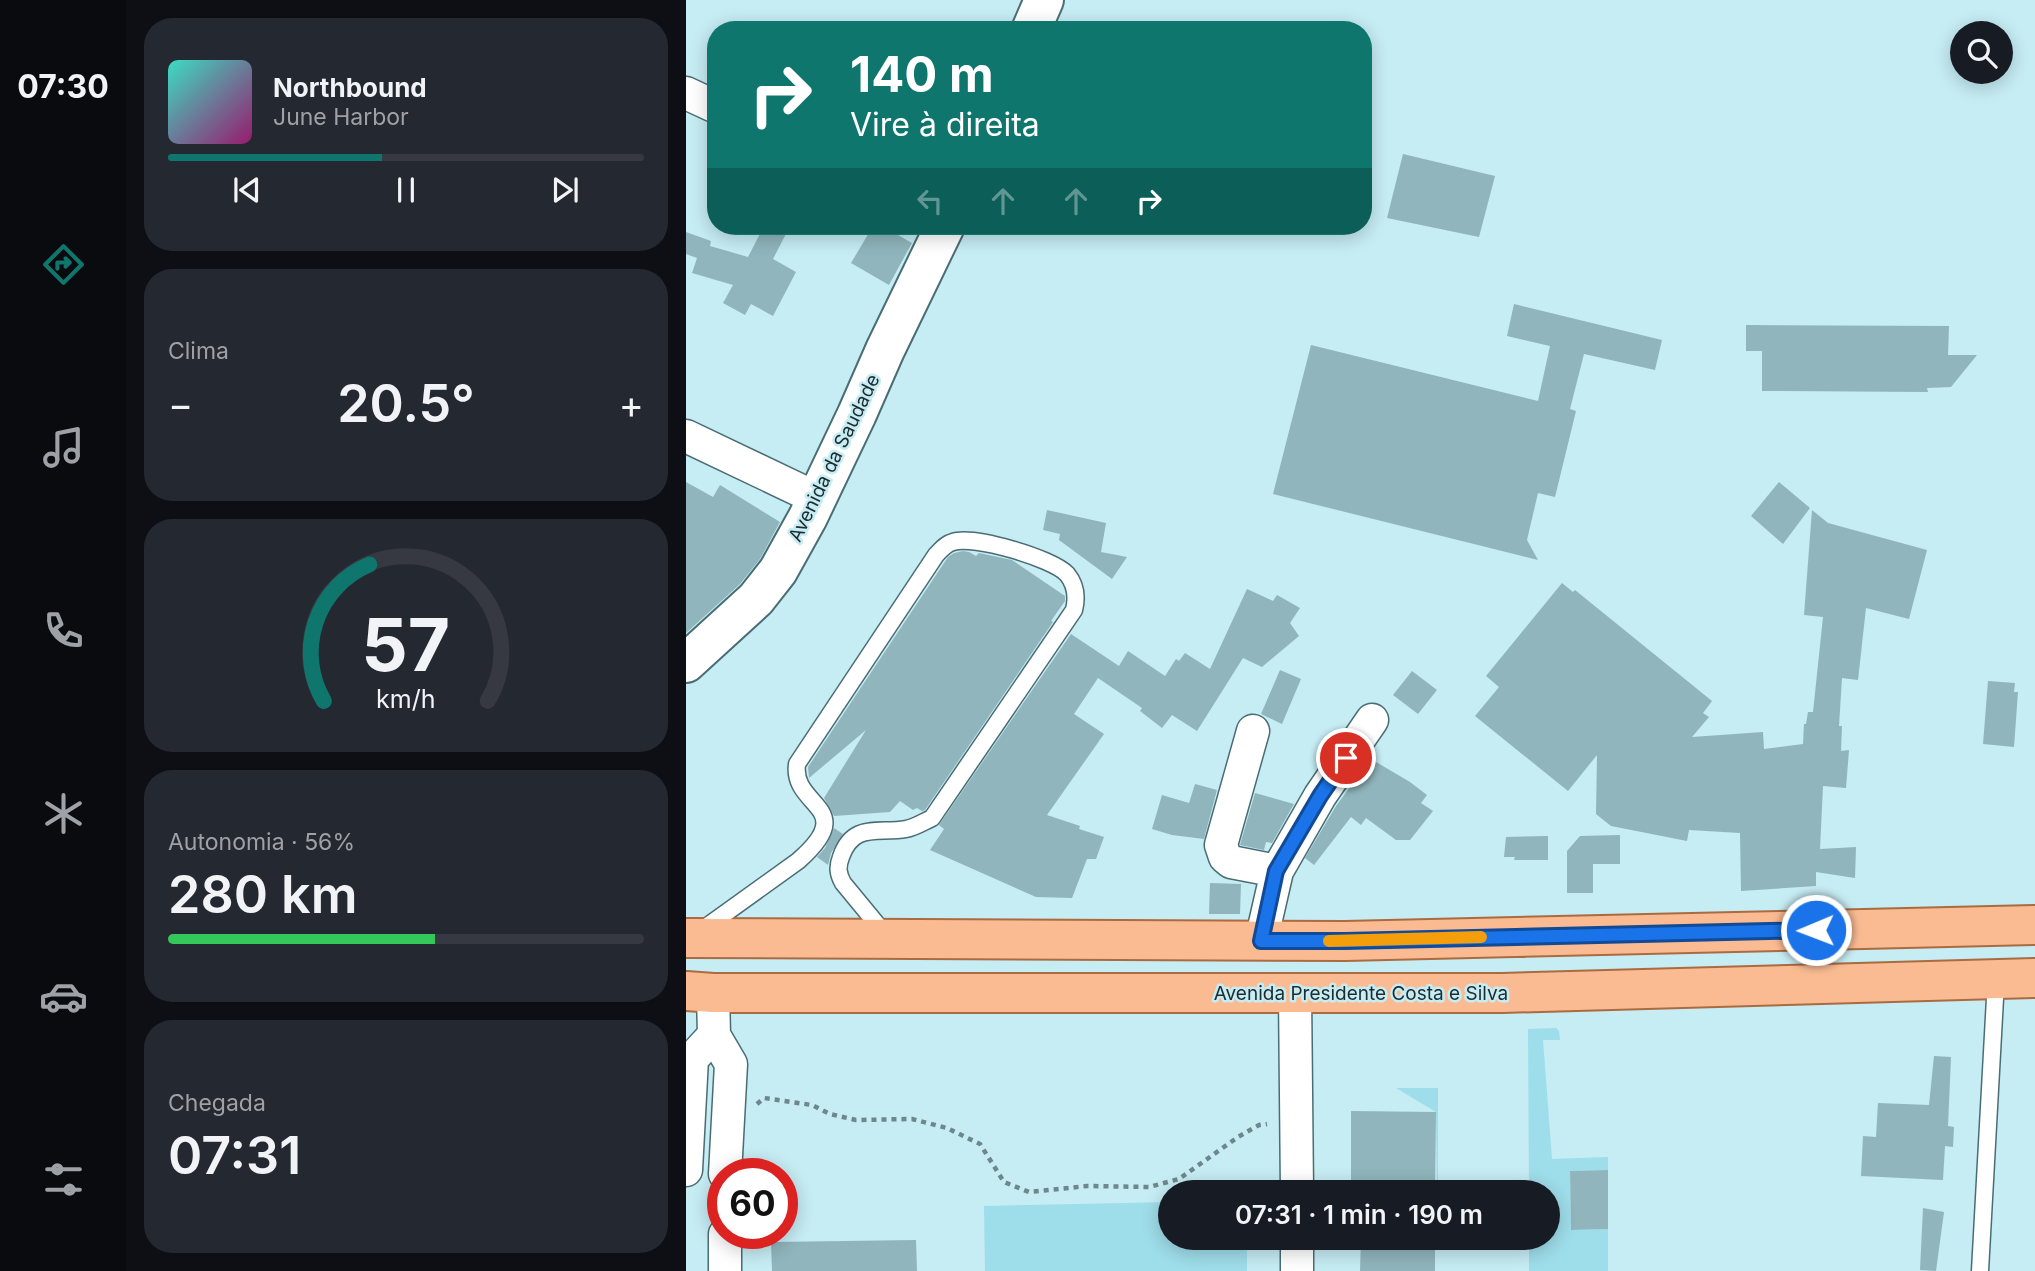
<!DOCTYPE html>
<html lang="pt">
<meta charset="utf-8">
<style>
body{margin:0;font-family:Inter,sans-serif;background:#242831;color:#f1f3f6;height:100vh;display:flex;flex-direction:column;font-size:26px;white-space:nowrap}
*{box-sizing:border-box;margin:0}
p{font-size:23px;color:#9ea1a6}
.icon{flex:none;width:38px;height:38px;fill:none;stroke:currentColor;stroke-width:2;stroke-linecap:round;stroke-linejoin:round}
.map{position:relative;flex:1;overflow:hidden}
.drawer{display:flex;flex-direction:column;gap:18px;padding:18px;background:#0d0f14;width:560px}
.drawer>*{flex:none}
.guide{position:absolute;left:21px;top:21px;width:665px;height:214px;border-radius:28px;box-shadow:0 4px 18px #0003;background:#0f766e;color:#fff;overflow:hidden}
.fabs{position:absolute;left:1264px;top:21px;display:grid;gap:14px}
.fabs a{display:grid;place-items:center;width:63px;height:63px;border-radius:50%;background:#171b24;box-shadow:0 4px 18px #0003;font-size:35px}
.speed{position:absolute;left:21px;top:1158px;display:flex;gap:14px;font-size:35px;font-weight:700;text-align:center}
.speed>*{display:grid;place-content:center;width:91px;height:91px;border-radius:50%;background:#171b24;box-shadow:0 4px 18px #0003;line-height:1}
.speed .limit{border:10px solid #d22;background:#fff;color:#111}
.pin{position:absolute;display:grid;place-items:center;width:60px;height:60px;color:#fff;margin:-30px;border:4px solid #fff;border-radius:50%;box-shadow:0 2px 7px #0007}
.me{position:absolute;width:77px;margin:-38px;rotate:269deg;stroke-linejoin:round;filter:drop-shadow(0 0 5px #0008)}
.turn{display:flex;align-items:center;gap:24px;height:147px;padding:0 28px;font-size:32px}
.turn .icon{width:91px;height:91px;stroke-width:2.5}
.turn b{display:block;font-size:49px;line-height:60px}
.lanes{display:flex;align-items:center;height:66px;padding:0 28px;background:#0003;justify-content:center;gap:35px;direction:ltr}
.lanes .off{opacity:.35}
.big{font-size:52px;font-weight:600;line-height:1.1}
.drawer .tile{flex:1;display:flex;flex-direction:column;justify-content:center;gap:10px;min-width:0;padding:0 24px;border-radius:28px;background:#242831}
.drawer .dial{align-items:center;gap:0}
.dial svg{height:182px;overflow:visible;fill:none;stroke:#363941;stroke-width:7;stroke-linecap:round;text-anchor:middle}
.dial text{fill:#f1f3f6;stroke:none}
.song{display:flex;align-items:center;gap:21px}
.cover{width:84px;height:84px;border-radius:10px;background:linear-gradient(135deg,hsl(170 70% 55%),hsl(320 70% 35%))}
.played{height:7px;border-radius:4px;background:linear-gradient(90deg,#0f766e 45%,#363941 45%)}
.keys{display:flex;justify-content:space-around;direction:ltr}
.heat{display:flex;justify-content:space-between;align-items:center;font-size:38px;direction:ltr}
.charge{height:10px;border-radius:5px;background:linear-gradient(90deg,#34c759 56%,#363941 0)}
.trip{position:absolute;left:472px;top:1180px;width:402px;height:70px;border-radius:35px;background:#171b24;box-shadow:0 4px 18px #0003;font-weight:600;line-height:70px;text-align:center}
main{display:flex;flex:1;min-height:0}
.tabs{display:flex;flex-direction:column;width:126px;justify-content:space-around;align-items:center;background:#090b0e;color:#9ea1a6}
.tabs .icon{width:49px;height:49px}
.tabs .on{color:#0f766e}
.tabs b{font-size:32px;color:#f1f3f6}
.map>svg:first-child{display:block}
.green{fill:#9eddea}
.building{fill:#90b5bc}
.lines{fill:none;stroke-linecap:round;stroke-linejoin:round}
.lane-casing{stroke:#4a6d74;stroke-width:19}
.street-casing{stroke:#4a6d74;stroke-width:35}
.secondary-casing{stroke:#4a6d74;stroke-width:42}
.primary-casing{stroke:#ab6b40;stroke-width:42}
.path{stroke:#6d878c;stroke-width:4.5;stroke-dasharray:5 5;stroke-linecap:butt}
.lane{stroke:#fff;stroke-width:16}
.street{stroke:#fff;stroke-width:32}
.secondary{stroke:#fff;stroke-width:38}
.primary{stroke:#fbbb92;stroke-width:38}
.route-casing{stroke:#114b97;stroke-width:18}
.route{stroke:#1a73e8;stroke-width:12}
.slow{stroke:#f59e0b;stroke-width:12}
.labels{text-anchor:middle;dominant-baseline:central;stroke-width:5;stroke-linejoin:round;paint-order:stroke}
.street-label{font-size:19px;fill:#1d2c2f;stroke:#c6ecf4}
</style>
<main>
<nav class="tabs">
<b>07:30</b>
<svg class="icon on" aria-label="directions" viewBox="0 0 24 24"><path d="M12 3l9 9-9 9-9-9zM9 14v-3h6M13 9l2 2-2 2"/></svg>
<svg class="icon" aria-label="music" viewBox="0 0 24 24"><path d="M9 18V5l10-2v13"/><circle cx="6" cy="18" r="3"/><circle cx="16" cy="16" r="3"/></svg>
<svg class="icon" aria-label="phone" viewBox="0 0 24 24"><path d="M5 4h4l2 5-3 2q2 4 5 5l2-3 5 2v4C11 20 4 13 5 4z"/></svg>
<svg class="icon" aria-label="climate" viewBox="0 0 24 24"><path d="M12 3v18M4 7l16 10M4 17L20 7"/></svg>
<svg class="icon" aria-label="car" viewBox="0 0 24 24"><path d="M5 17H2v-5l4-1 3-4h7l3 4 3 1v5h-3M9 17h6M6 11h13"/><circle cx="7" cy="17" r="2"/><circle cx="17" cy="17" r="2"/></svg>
<svg class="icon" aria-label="filters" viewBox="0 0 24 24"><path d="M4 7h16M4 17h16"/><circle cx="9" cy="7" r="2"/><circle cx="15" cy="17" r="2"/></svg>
</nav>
<section class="drawer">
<div class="tile">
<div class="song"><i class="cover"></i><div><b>Northbound</b><p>June Harbor</p></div></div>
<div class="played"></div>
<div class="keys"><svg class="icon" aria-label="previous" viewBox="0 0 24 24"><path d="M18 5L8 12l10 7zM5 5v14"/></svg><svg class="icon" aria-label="pause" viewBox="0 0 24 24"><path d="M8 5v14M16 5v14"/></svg><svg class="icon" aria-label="next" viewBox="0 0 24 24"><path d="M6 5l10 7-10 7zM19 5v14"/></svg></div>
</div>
<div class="tile"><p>Clima</p>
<div class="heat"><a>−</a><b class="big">20.5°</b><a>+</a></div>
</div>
<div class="tile dial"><svg viewBox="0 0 100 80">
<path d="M14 69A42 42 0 1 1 86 69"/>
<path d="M14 69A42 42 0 0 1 34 9" stroke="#0f766e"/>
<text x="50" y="56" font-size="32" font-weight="700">57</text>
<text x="50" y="72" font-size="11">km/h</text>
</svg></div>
<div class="tile"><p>Autonomia · 56%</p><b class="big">280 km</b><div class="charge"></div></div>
<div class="tile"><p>Chegada</p><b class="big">07:31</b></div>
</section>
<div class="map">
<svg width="1349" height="1271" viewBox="0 0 1349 1271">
<rect width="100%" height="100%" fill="#c6ecf4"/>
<path class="green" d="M870,1028l3,3 1,9h-17l9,119 56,-2v13l-38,1 1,59 37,-1v42h-79v-34h20v-45h-20l-1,-163z
M710,1088h42v104h-1l-1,-80z
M485,1202v35h76v34h-262l-1,-65z"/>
<path class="building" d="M717,154l92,22 -16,61 -92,-19z
M78,226h26l-17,33 23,13 -23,44 -22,-12 -6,11 -22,-12 10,-18 -41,-12 5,-15 -11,-4v-22l25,9 -1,5 38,11z
M187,226h9l30,17 -23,42 -38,-22z
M828,304l148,36 -7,30 -71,-16 -14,55 6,2 -21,86 -17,-4 -11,47 11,20 -265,-66 38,-149 227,56 12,-55 -43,-10z
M1060,325l203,1 -1,29h29l-26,32 -24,1 1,4 -166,-1v-40h-16z
M0,482l27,15 7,-12 60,37 -20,37 -20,25 -54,49z
M1093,482l31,26 -27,36 -32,-28z
M361,510l59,13 -5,29 26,5 -15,22 -53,-39 1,-6 -17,-4z
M1126,510l16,13 99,27 -18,69 -43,-11 -8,72 -16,-2 -3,48h3l-1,25 8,-1 -3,38 -23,-2 -3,63 36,-2 -1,31 -39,-6v14l-75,5 -1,-58 -51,-3 -2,11 -76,-15 -15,-12 1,-59 -29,36 -93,-75 24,-29 -13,-11 76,-93 11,9 2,-2 137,111 -9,12 6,4 -17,20 71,-5 1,17 39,-5 1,-20h2l2,-12h5l10,-95 -19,-2z
M277,551l6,1 7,4 3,-3 33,7 53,36v5l-14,20 2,1 -128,188 -3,1 -5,-3 -4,2 -13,-9 -10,11 -56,4 -10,-18 42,-68 -57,48 -1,-11 140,-210 6,-4z
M561,589l26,12 4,-6 23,13 -10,15 9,13 -37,31 -19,-9 -46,73 -25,-16 -10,13 -22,-17 2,-3 -44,-30 -24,36 30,20 -57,81 33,11 -1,3 25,8 -8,22h-9l-15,39 -36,-1 -106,-47 14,-21 -5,-4 132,-191 48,32 9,-15 37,25 11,-17 3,2 6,-8 25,16z
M594,670l21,9 -19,45 -21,-10z
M726,671l25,19 -19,24 -25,-19z
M1302,681l27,2 -1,9h4l-4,55 -31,-3z
M685,759l39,23 17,13 -6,8 12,8 -23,29h-14l-30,-22 -5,7 -10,-8 -37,48 -9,-7 31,-52z
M509,784l22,6 -13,49 -32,-4 -20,-6 10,-34 27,8z
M569,793l39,11 -22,39 -6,-1 -2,8 -24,-5z
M148,828l9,6 -12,19 -3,12 -11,-8 8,-9z
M934,835v29h-27v29h-26v-42l13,-15z
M862,836v24h-34l1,-3h-11l2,-20z
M524,883l31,1 -1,30h-31z
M1248,1056l17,1 -3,69 6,1 -1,20 -8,-1 -2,34 -82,-4 2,-40 13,1 2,-34 51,2z
M665,1111l85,1 -1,80h-84z
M922,1170v59l-37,1 -1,-59z
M1237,1208l21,4 -8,59 -16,-1z
M675,1237h74v34h-75z
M230,1240l1,31h-145l-1,-29z"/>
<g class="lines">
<g class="lane-casing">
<path id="lane" d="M16,930l96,-69c63,-55 -7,-53 -1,-97l139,-209c5,-5 9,-11 17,-13 20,-7 99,16 114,32 9,11 10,24 7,36l-142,208c-9,4 -16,9 -26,11 -28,5 -53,-7 -65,28 -4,10 -3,17 2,26l42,51
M1294,1271l16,-291"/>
</g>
<g class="street-casing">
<path id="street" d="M0,93l30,14
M0,436l130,62
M567,731l-32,114 4,12 6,5 46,9 -16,70
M591,871l43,-75 52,-76
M27,993l1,42 17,29 -6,110
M609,993l2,199
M0,1170l6,-111 22,-24
M611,1237v34
M39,1271v-37"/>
</g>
<g class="secondary-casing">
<path id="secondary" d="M345,30l13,-30
M0,663l70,-64 22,-28 30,-54 49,-103 28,-64 60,-124"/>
</g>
<g class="primary-casing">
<path id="primary" d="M0,938l659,3 690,-16
M0,991l27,2h789l533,-15"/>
</g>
<path class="path" d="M71,1104l7,-6 48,7 18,9 26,6 56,-1 35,9 33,16 24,38 25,10 58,-6 62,1 30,-8 59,-42 21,-12 8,-1"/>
<use href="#lane" class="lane"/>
<use href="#street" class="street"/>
<use href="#secondary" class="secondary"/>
<use href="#primary" class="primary"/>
</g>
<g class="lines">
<g class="route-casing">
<path id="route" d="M660,758l-26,38 -44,75 -15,70h84l471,-11"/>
</g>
<use href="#route" class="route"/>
<path class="slow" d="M643,941l152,-4"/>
</g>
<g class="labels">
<g class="street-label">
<text transform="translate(148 458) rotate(-64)">Avenida da Saudade</text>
<text x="675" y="993">Avenida Presidente Costa e Silva</text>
</g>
</g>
</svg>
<div class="fabs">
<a><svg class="icon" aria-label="search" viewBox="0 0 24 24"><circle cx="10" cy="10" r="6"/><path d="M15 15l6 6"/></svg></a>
</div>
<div class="speed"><div class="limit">60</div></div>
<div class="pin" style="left:660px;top:758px;background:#d93025"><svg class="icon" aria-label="arrive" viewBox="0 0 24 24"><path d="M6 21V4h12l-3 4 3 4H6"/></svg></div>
<svg class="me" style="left:1130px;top:930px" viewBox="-20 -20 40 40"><circle r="17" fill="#1a73e8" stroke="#fff" stroke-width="3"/><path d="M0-11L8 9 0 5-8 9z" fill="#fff"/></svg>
<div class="trip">07:31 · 1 min · 190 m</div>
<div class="guide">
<div class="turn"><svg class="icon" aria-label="right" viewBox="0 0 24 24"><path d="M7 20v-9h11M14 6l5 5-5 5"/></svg><div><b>140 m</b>Vire à direita</div></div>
<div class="lanes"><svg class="icon off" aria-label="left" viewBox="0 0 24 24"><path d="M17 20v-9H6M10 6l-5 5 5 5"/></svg><svg class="icon off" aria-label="ahead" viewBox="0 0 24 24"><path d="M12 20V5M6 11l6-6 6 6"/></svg><svg class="icon off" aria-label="ahead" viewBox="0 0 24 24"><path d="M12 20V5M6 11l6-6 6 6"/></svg><svg class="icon" aria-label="right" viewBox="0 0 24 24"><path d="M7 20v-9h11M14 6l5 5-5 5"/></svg></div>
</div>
</div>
</main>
